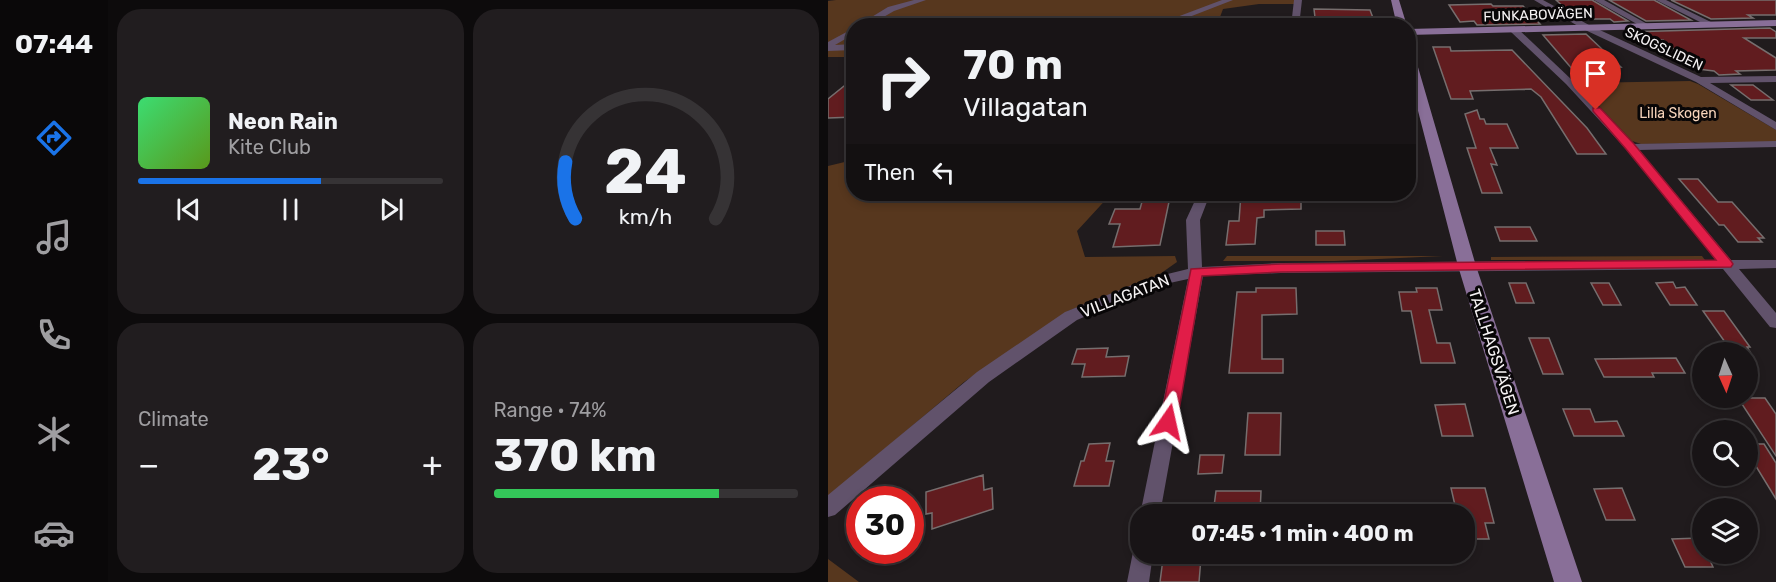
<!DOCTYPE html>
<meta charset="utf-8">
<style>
body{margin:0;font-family:Rubik,sans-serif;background:#211d1f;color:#f1f3f6;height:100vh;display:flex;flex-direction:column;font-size:22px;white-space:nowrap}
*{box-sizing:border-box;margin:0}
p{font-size:20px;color:#9f9ea1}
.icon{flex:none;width:33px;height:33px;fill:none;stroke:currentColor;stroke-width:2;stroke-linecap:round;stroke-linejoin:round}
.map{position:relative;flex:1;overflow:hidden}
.sheet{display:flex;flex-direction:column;gap:9px;padding:9px;background:#0d0b0c;width:720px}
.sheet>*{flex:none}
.guide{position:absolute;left:18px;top:18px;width:570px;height:183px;border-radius:24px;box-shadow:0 3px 9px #0003,0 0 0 2px #363335;background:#181416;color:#f1f3f6;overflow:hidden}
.needle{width:39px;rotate:177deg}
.buttons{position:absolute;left:864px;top:342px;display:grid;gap:12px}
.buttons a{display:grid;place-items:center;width:66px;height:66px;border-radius:50%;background:#181416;box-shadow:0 3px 9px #0003,0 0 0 2px #363335;font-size:30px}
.speed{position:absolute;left:18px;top:486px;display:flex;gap:12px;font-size:30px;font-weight:700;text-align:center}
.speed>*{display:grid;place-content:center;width:78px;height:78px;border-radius:50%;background:#181416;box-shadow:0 3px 9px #0003,0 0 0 2px #363335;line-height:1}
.speed .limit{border:9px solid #d22;background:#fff;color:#111}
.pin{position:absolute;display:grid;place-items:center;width:51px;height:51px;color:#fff;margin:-62px -26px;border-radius:50% 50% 50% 0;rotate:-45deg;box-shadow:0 0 6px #0007}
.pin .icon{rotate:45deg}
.me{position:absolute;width:66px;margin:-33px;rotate:11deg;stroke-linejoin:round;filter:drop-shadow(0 0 4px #0008)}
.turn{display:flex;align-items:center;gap:21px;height:126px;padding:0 18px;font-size:27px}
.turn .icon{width:78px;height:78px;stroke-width:2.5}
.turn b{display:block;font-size:42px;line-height:51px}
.then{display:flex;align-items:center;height:57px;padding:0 18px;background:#0003;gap:12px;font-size:22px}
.big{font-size:45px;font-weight:700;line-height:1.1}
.sheet .tile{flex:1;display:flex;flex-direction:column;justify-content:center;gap:9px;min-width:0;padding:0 21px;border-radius:24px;background:#211d1f}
.sheet .dial{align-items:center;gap:0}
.dial svg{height:156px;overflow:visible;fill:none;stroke:#363335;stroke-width:7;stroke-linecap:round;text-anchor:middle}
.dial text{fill:#f1f3f6;stroke:none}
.song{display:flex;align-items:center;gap:18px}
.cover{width:72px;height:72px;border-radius:9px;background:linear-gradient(135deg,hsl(140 70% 55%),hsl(90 70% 35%))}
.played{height:6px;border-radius:3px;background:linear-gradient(90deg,#1a73e8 60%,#363335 60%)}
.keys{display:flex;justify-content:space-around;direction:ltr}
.heat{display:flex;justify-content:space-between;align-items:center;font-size:33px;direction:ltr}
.charge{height:9px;border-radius:4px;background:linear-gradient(90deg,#34c759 74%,#363335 0)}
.sheet .tiles{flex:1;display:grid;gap:9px;grid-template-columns:repeat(2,1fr)}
.trip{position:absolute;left:302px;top:504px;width:345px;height:60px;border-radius:24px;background:#181416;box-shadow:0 3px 9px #0003,0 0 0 2px #363335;font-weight:700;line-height:60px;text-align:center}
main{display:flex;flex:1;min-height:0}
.menu{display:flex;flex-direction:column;width:108px;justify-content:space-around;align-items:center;background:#0a0809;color:#9f9ea1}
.menu .icon{width:42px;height:42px}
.menu .selected{color:#1a73e8}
.menu b{font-size:27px;color:#f1f3f6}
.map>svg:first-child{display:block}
.green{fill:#57371e}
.building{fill:#611c1f;stroke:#766e6e;stroke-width:1.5}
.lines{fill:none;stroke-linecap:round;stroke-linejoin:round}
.street{fill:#61526b;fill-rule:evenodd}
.secondary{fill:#896f98;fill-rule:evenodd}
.route{fill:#e11d48;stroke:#92132f;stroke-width:1.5}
.labels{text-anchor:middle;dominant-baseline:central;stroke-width:6;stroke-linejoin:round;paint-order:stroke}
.far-street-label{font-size:14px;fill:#f5f2f3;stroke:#080607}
.far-park-label{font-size:14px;fill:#f7d4bb;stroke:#080607}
.street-label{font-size:16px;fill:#f5f2f3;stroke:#080607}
</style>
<main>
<nav class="menu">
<b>07:44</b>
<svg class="icon selected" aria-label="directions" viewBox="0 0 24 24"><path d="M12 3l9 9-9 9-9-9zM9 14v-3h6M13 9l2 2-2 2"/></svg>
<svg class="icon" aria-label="music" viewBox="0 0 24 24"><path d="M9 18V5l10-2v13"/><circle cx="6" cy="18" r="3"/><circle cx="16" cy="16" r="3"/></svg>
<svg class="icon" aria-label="phone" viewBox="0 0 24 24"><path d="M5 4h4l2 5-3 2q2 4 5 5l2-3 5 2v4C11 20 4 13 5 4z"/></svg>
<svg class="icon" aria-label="climate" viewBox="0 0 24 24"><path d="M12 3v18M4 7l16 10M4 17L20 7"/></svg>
<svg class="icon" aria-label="car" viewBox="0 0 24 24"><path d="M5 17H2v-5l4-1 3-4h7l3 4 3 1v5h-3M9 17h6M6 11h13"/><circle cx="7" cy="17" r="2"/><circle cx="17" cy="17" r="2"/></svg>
</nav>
<section class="sheet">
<div class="tiles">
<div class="tile">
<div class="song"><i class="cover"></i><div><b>Neon Rain</b><p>Kite Club</p></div></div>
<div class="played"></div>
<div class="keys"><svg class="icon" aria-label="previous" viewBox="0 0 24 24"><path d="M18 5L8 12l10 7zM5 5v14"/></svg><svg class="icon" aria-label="pause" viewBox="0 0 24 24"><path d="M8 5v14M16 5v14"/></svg><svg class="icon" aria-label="next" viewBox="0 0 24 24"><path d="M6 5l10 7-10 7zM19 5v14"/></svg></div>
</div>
<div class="tile dial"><svg viewBox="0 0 100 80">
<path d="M14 69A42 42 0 1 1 86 69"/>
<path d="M14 69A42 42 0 0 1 9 40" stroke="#1a73e8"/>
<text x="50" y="56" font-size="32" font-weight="700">24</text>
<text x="50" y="72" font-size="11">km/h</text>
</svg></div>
<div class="tile"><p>Climate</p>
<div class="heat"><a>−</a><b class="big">23°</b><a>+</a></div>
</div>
<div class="tile"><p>Range · 74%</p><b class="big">370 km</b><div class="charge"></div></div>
</div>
</section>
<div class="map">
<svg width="948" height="582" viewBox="0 0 948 582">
<rect width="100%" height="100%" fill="#201b1d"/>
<path class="green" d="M8,0h462v4h-39l-36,5 -6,16 -363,1 -1,31h-25v-56z
M862,81l8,3 78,46v12l-135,2 -9,-3 -52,-55 3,-3z
M25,160l1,34h257l-34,37 8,26 90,-1 2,6 -20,14 -89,35 -104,71 -136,115v-331z
M399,256h216l-108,5h-112z
M874,256l3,4h-214v-3z
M0,559l31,23h-31z"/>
<path class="building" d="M728,0h36l36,21 -14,1 -4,-3h-27l-16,-9z
M781,0h45l37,20 -45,1z
M843,0h105v15h-28l5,3 -42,1z
M663,4l2,2h30l17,18 -63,1 -3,-4 -14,1 -11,-17z
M486,9l56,1 6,16h-60z
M942,28l6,4v6h-32l32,20v12l-40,1 4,3 -21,1 -5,-4 -16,-2 -35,-29 -26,1 -11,-9z
M758,34l35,33 -48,3 -30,-35z
M605,47h17l1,4 61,-1 75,78 19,26h-29l-36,-57 -10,-8 -61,2 3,8h-22z
M26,78v39l-26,1v-19z
M903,85h22l20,15h-22z
M649,110l3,9h4l2,5h21l11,24h-28l7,17 -6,-1 11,29h-20l-15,-45h9l-11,-34z
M851,179h19l20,23h14l32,36h-6l4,4h-24l-14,-17h-5z
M413,194l60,1v14l-37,1v7l-7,1 -2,26 -29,1 3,-24h10z
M342,197l-10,48 -47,2 7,-23h-11l6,-15h25l3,-11z
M667,227h35l7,14h-37z
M488,231h28l1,14h-29z
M845,282l3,6 9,-1 12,18h-27l-14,-22z
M681,283h17l8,20h-18z
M763,283h18l12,22h-18z
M428,288h40l1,26 -35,1v44h21v14h-54l8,-81h19z
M588,288h21l5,22h-13l8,33h13l5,20h-34l-10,-52h-9l-3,-19h18z
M875,311h21l26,36h-3l3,5h-18z
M701,338h20l14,36h-20z
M280,348l-2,9 23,-1 -4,20 -43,1 3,-13h-13l5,-15z
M848,358l9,15h-33l2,4h-50l-9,-18z
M910,398h27l11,16v42z
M637,404l8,32h-31l-7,-31z
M735,409h27l5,13 22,-1 7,15h-50z
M420,413h33l-1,42h-35z
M282,443l-4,18h8l-5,25h-35l7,-25h3l5,-17z
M920,444h16l12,19v36l-25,-41h-3z
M372,455h24l-2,18 -24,1z
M155,475l1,15 8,-2 1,21 -61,20v-16l-6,1v-22z
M623,488h34l9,35h-9l4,16h-25v-25h-7z
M794,488l13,32h-29l-12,-31z
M388,491h45l-1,23h-47z
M871,538l3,16h5l6,13h-28l-13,-28z
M373,558l-2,24h-39l3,-23z"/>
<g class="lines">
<path class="street" d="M86,0h12l-32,11 -26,15h-11l31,-19z
M394,0h11l-67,26h-13z
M466,0h8l-3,26h-8z
M706,0h9l46,25 112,52 75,-1v6l-66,1 66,39v8l-80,-48 -113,-53z
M766,0h10l47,26 -7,2z
M828,0h10l49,24 -7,2z
M26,28v6l-19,11 19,-1v6l-26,1v-9z
M683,28h6l55,52 61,64 143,-3v6l-137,3 92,110h45v8l-37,1 37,44v15l-6,-1 -47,-58 -442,4 -78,3 -43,238 -20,1 48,-236 -32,7 -79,34 -88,62 -154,133 -7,2v-22l149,-123 88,-60 82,-33 41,-10 -2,-49 12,-26h12l-10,26 2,47 79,-4 435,-3 -90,-111 -60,-65 -55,-52z
M312,544v10h13l-4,28h-22l7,-35z"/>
<path class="secondary" d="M563,0h8l8,26h-10z
M948,20v6l-368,9v-6z
M580,47l5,3 63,216 106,316h-28l-96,-316 -50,-194z"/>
</g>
<path class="route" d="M765,108h7l34,36 97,117 2,3 -2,3 -450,5 -79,4 -25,146 -3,5 -6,2 -6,-2 -2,-5 31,-153 90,-5 435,-4 -90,-111 -33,-38z"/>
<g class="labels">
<g class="far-street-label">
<text transform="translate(710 15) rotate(-2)">FUNKABOVÄGEN</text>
<text transform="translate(836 49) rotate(25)">SKOGSLIDEN</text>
</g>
<g class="far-park-label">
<text x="850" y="113">Lilla Skogen</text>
</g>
<g class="street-label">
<text transform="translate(297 296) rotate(-21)">VILLAGATAN</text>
<text transform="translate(666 352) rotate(72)">TALLHAGSVÄGEN</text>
</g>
</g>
</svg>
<div class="buttons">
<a><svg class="needle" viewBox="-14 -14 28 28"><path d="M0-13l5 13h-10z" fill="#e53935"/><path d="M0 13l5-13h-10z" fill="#9f9ea1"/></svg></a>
<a><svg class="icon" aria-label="search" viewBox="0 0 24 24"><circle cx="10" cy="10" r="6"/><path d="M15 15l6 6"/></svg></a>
<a><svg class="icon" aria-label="layers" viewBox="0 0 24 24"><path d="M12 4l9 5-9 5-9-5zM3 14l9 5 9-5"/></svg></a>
</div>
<div class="speed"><div class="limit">30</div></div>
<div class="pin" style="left:768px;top:110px;background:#d93025"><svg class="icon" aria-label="arrive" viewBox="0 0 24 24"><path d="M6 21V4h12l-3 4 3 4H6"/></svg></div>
<svg class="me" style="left:340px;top:422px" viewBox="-20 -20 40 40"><path d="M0-17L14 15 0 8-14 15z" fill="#e11d48" stroke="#fff" stroke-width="4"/></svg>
<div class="trip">07:45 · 1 min · 400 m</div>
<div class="guide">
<div class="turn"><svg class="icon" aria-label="right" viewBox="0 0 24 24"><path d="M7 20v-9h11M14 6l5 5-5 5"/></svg><div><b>70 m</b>Villagatan</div></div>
<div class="then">Then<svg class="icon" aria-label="left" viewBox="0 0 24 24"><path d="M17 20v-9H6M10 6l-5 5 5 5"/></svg></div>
</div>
</div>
</main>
